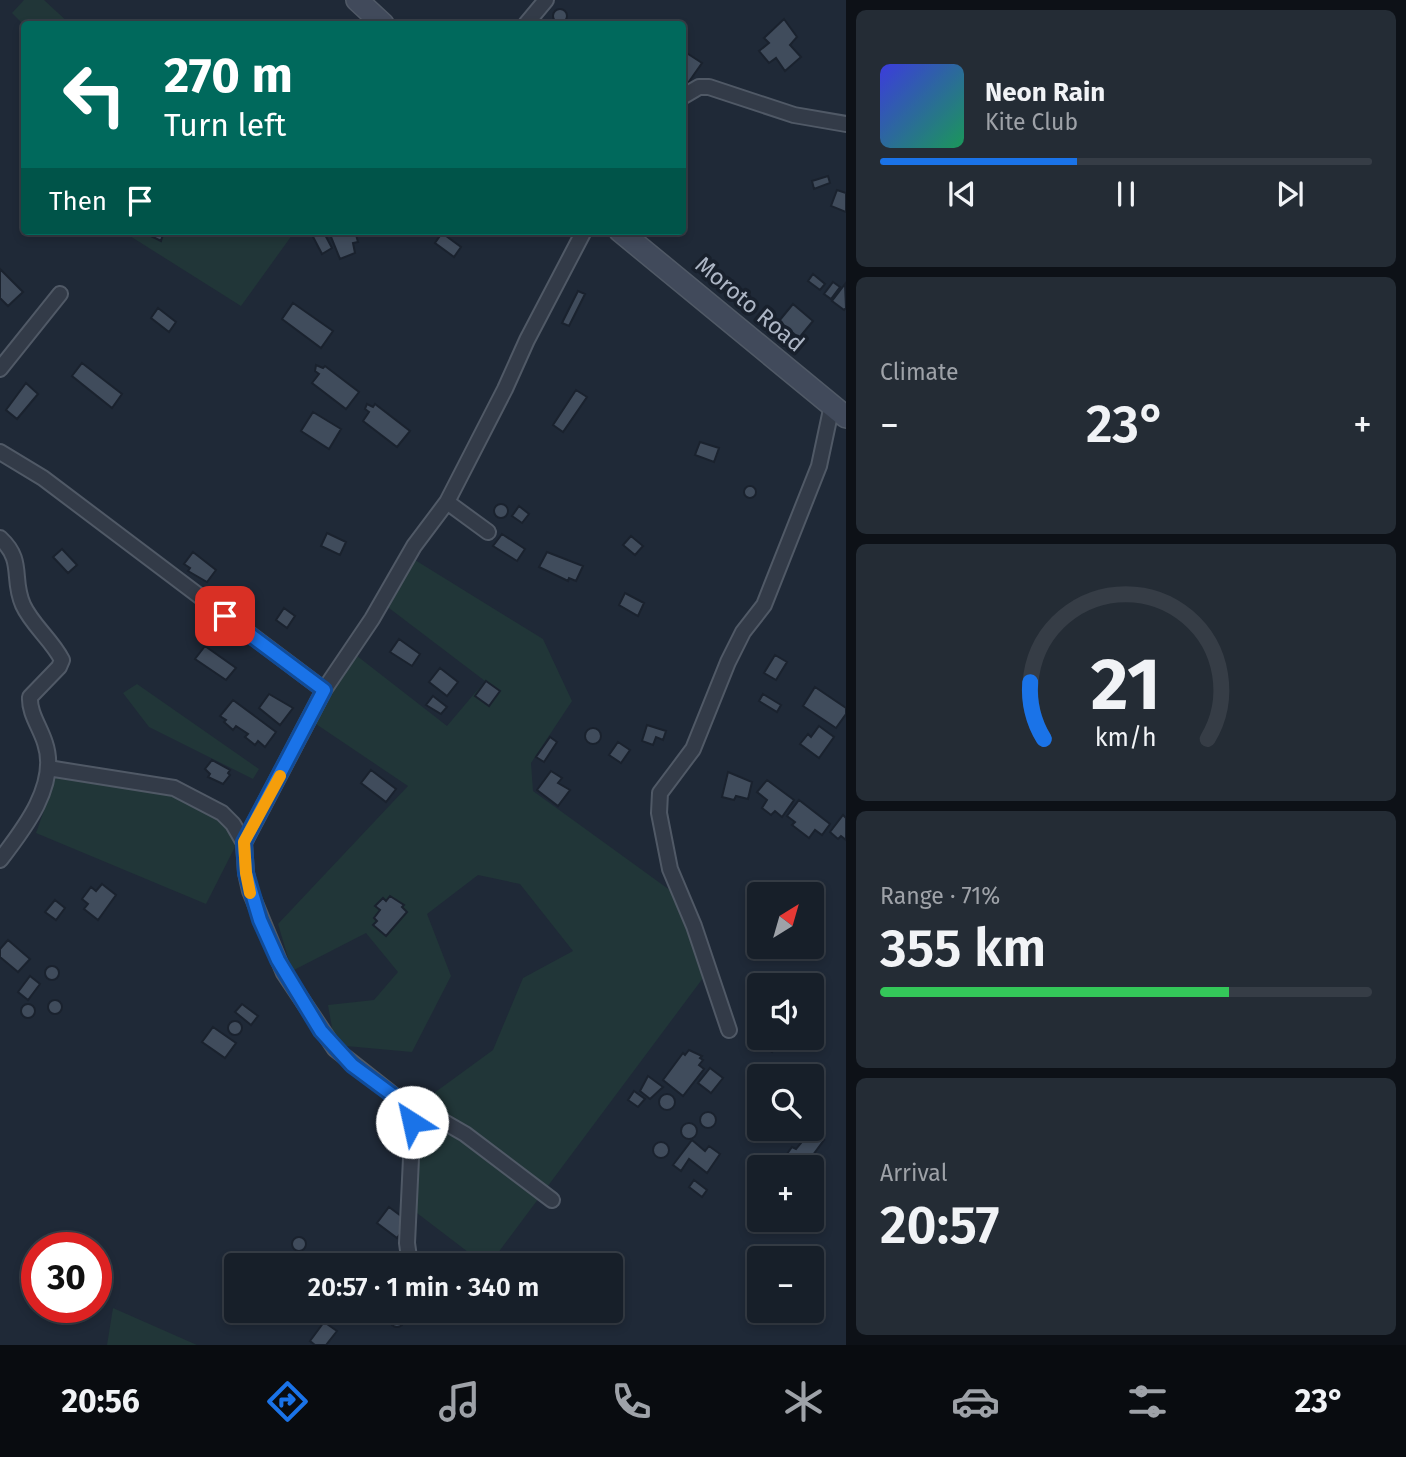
<!DOCTYPE html>
<meta charset="utf-8">
<style>
body{margin:0;font-family:"Fira Sans",sans-serif;background:#242c35;color:#f1f3f6;height:100vh;display:flex;flex-direction:column;font-size:26px;white-space:nowrap}
*{box-sizing:border-box;margin:0}
p{font-size:23px;color:#9ea2a8}
.icon{flex:none;width:38px;height:38px;fill:none;stroke:currentColor;stroke-width:2;stroke-linecap:round;stroke-linejoin:round}
.map{position:relative;flex:1;overflow:hidden}
.panel{display:flex;flex-direction:column;gap:10px;padding:10px;background:#0d1117;width:560px}
.panel>*{flex:none}
.banner{position:absolute;left:21px;top:21px;width:665px;height:214px;border-radius:7px;box-shadow:0 4px 10px #0003,0 0 0 2px #363d46;background:#00695c;color:#fff;overflow:hidden}
.needle{width:46px;rotate:37deg}
.buttons{position:absolute;left:747px;top:882px;display:grid;gap:14px}
.buttons a{display:grid;place-items:center;width:77px;height:77px;border-radius:7px;background:#171f29;box-shadow:0 4px 10px #0003,0 0 0 2px #363d46;font-size:35px}
.speed{position:absolute;left:21px;top:1232px;display:flex;gap:14px;font-size:35px;font-weight:700;text-align:center}
.speed>*{display:grid;place-content:center;width:91px;height:91px;border-radius:50%;background:#171f29;box-shadow:0 4px 10px #0003,0 0 0 2px #363d46;line-height:1}
.speed .limit{border:10px solid #d22;background:#fff;color:#111}
.pin{position:absolute;display:grid;place-items:center;width:60px;height:60px;color:#fff;margin:-30px;border-radius:14px;box-shadow:0 4px 10px #0006}
.me{position:absolute;width:77px;margin:-38px;rotate:325deg;stroke-linejoin:round;filter:drop-shadow(0 0 5px #0008)}
.turn{display:flex;align-items:center;gap:24px;height:147px;padding:0 28px;font-size:32px}
.turn .icon{width:91px;height:91px;stroke-width:2.5}
.turn b{display:block;font-size:49px;line-height:60px}
.then{display:flex;align-items:center;height:66px;padding:0 28px;background:#0003;gap:14px;font-size:26px}
.big{font-size:52px;font-weight:600;line-height:1.1}
.panel .widget{flex:1;display:flex;flex-direction:column;justify-content:center;gap:10px;min-width:0;padding:0 24px;border-radius:10px;background:#242c35}
.panel .dial{align-items:center;gap:0}
.dial svg{height:182px;overflow:visible;fill:none;stroke:#363d46;stroke-width:7;stroke-linecap:round;text-anchor:middle}
.dial text{fill:#f1f3f6;stroke:none}
.song{display:flex;align-items:center;gap:21px}
.cover{width:84px;height:84px;border-radius:10px;background:linear-gradient(135deg,hsl(240 70% 55%),hsl(150 70% 35%))}
.played{height:7px;border-radius:4px;background:linear-gradient(90deg,#1a73e8 40%,#363d46 40%)}
.keys{display:flex;justify-content:space-around;direction:ltr}
.heat{display:flex;justify-content:space-between;align-items:center;font-size:38px;direction:ltr}
.charge{height:10px;border-radius:5px;background:linear-gradient(90deg,#34c759 71%,#363d46 0)}
.trip{position:absolute;left:224px;top:1253px;width:399px;height:70px;border-radius:7px;background:#171f29;box-shadow:0 4px 10px #0003,0 0 0 2px #363d46;font-weight:600;line-height:70px;text-align:center}
.menu{display:flex;height:112px;justify-content:space-around;align-items:center;background:#090c10;color:#9ea2a8}
.menu .icon{width:49px;height:49px}
.menu .on{color:#1a73e8}
.menu b{font-size:32px;color:#f1f3f6}
main{display:flex;flex:1;min-height:0}
.map>svg:first-child{display:block}
.green{fill:#213638}
.building{fill:#404c5c;stroke:#1a222e;stroke-width:2}
.lines{fill:none;stroke-linecap:round;stroke-linejoin:round}
.minor-casing{stroke:#505966;stroke-width:18}
.secondary-casing{stroke:#505966;stroke-width:24}
.minor{stroke:#333b48;stroke-width:14}
.secondary{stroke:#414a5b;stroke-width:21}
.route-casing{stroke:#114b97;stroke-width:18}
.route{stroke:#1a73e8;stroke-width:12}
.slow{stroke:#f59e0b;stroke-width:12}
.labels{text-anchor:middle;dominant-baseline:central;stroke-width:7;stroke-linejoin:round;paint-order:stroke}
.street-label{font-size:23px;fill:#adb6c5;stroke:#18202c}
</style>
<main>
<div class="map">
<svg width="846" height="1345" viewBox="0 0 846 1345">
<rect width="100%" height="100%" fill="#1f2937"/>
<path class="green" d="M24,0h20l26,24 -46,1 -12,-12z
M122,231h173l-54,75z
M415,560l128,79 29,62 -41,62 2,28 145,105 31,74 -220,295h-4l-72,-55 2,-103 78,-57 30,-72 50,-27 -53,-67 -42,-9 -51,39 24,62 -39,76 -77,-7 -7,-40 46,-5 24,-28 -32,-39 -74,38 -14,-47 130,-138 -98,-66 42,-68 95,74 38,-45 -100,-76z
M137,684l122,85 -6,10 -104,-52 -26,-34z
M100,770l92,24 46,47 -32,63 -170,-71 20,-56z
M113,1308l84,37h-90z"/>
<path class="building" d="M553 16a7 7 0 1 1 14 0a7 7 0 1 1-14 0Z
M784,19l13,18 -7,8 11,12 -16,14 -9,-13 -7,5 -10,-12 10,-8 -5,-5z
M682,50l20,13 -14,20 -6,-3z
M828,176l2,7 -16,6 -2,-8z
M837,190l9,3v19l-15,-6z
M141,231h23l-3,10z
M310,231h13l9,17 -10,6z
M355,231l3,11 -5,1 2,10 -15,6 -11,-27z
M442,233l19,14 -7,10 -19,-14z
M0,269l23,23 -15,14 -8,-8z
M813,274l12,10 -5,6 -12,-9z
M833,282l7,5 -9,12 -7,-5z
M845,284l1,24 -2,2 -12,-9z
M578,291l7,3 -16,32 -7,-3z
M293,303l40,28 -12,17 -39,-29z
M793,304l20,17 -14,17 -20,-17z
M158,308l18,14 -7,10 -18,-14z
M82,363l40,31 -10,14 -40,-32z
M316,365l7,3 2,-2 34,26 -13,17 -34,-26 7,-9 -4,-3z
M26,383l12,11 -21,25 -11,-9z
M576,390l11,7 -24,35 -10,-7z
M367,404l6,3 2,-3 35,27 -13,16 -34,-26 6,-9 -4,-3z
M313,412l28,17 -12,20 -28,-18z
M700,442l19,6 -5,14 -19,-7z
M744 492a6 6 0 1 1 12 0a6 6 0 1 1-12 0Z
M494 511a7 7 0 1 1 14 0a7 7 0 1 1-14 0Z
M519,506l10,8 -7,9 -10,-7z
M327,533l19,9 -6,13 -19,-9z
M502,534l23,15 -8,12 -24,-15z
M631,536l12,10 -8,9 -12,-10z
M62,549l15,16 -9,8 -15,-16z
M193,552l23,18 -9,12 -19,-11 2,-3 -6,-4z
M547,552l36,14 -7,15 -7,-3 -1,3 -29,-14z
M625,593l19,10 -6,13 -19,-11z
M284,608l11,8 -8,12 -11,-8z
M399,639l21,15 -8,12 -22,-14z
M205,646l31,22 -10,12 -31,-21z
M775,655l12,7 -11,18 -12,-7z
M440,668l18,14 -11,14 -18,-14z
M486,681l14,10 -11,15 -14,-10z
M815,687l31,21v6l-10,14 -33,-22z
M269,694l24,14 -13,17 -21,-17z
M763,694l18,11 -4,7 -18,-11z
M433,696l14,11 -6,7 -15,-9z
M233,700l43,32 -11,15 -7,-6 -3,4 -10,-8 3,-3 -12,-8 -3,4 -9,-8 2,-2 -6,-4z
M647,725l19,6 -3,9 -7,-3 -3,8 -11,-4z
M819,726l15,11 -15,21 -19,-14 8,-10 3,3z
M585 736a8 8 0 1 1 16 0a8 8 0 1 1-16 0Z
M550,737l7,5 -13,20 -8,-5z
M618,742l12,8 -9,13 -12,-8z
M212,760l18,10 -2,3 2,2 -7,9 -15,-7 2,-3 -5,-5z
M371,770l25,19 -10,13 -25,-19z
M551,771l11,7 -4,5 12,7 -12,16 -21,-16z
M728,772l24,10 -4,17 -12,-3 -2,4 -12,-3z
M767,780l27,20 -12,17 -7,-6 -4,4 -9,-7 5,-8 -10,-8z
M799,800l31,24 -8,11 -7,-5 -6,8 -17,-13 3,-3 -8,-6z
M843,815l3,3v22l-5,-4 -3,3 -8,-7z
M102,884l14,11 -18,25 -14,-11 4,-5 -6,-5 9,-12 5,4z
M390,896l14,9 -2,2 5,5 -21,24 -13,-11 4,-4 -3,-3 6,-8 -5,-4 8,-8 3,3z
M55,900l10,8 -9,12 -11,-8z
M754,935l6,4v8h9l5,4 -6,8 -21,-16z
M8,940l22,19 -12,13 -18,-15v-8z
M45 973a7 7 0 1 1 14 0a7 7 0 1 1-14 0Z
M30,976l10,8 -12,16 -10,-8z
M48 1007a7 7 0 1 1 14 0a7 7 0 1 1-14 0Z
M242,1004l16,12 -7,9 -16,-13z
M21 1011a7 7 0 1 1 14 0a7 7 0 1 1-14 0Z
M760,1019v19h23l-11,14 -24,-17z
M228 1028a7 7 0 1 1 14 0a7 7 0 1 1-14 0Z
M213,1027l23,16 -11,15 -23,-16z
M689,1050l13,6 -2,2 3,2 -4,5 5,4 -21,27 -20,-16 20,-27 2,2z
M710,1068l13,10 -12,15 -13,-10z
M752,1071l8,6v14l-14,-12z
M648,1076l15,11 -13,12 -10,-8z
M634,1091l11,8 -7,8 -10,-7z
M659 1102a8 8 0 1 1 16 0a8 8 0 1 1-16 0Z
M700 1120a8 8 0 1 1 16 0a8 8 0 1 1-16 0Z
M681 1131a8 8 0 1 1 16 0a8 8 0 1 1-16 0Z
M802,1129h6l16,11 -20,27h-6l-14,-9 8,-11 4,2 5,-6 -6,-4z
M692,1140l13,11 4,-5 11,8 -13,19 -18,-14 -8,12 -8,-6z
M653 1150a8 8 0 1 1 16 0a8 8 0 1 1-16 0Z
M694,1180l13,10 -5,7 -13,-10z
M389,1207l20,15 -12,16 -20,-15z
M292 1244a7 7 0 1 1 14 0a7 7 0 1 1-14 0Z
M390 1320a7 7 0 1 1 14 0a7 7 0 1 1-14 0Z
M324,1322l13,9 -11,14h-11l-5,-4z"/>
<g class="lines">
<g class="minor-casing">
<path id="minor" d="M526,24l20,-24
M682,97l17,-10h10l85,28 52,9
M0,369l60,-75
M0,452l43,26 281,212 48,-71 42,-73 33,-44 58,-113 22,-49 57,-109
M447,502l41,30
M0,538c25,23 11,40 23,67 9,20 29,35 39,55l-3,7 -29,30c-1,16 10,30 15,46 14,41 -21,86 -45,117
M48,768l126,20 48,25 11,11 11,19 2,30 4,18 34,82 51,76 75,59 22,7 33,19 87,66
M244,843l80,-153
M729,1030l-35,-104 -24,-57 -11,-56 1,-20 33,-44 35,-87 15,-30 21,-27 55,-139 13,-61
M410,1265l-3,-22 5,-106 -2,-29"/>
</g>
<g class="secondary-casing">
<path id="secondary" d="M357,0l26,24
M620,231l226,186"/>
</g>
<use href="#minor" class="minor"/>
<use href="#secondary" class="secondary"/>
</g>
<g class="lines">
<g class="route-casing">
<path id="route" d="M225,616l99,74 -80,152 2,31 14,47 18,40 43,71 31,34 58,43 2,14"/>
</g>
<use href="#route" class="route"/>
<path class="slow" d="M250,893l-4,-20 -2,-31 36,-66"/>
</g>
<g class="labels">
<g class="street-label">
<text transform="translate(750 304) rotate(40)">Moroto Road</text>
</g>
</g>
</svg>
<div class="buttons">
<a><svg class="needle" viewBox="-14 -14 28 28"><path d="M0-13l5 13h-10z" fill="#e53935"/><path d="M0 13l5-13h-10z" fill="#9ea2a8"/></svg></a>
<a><svg class="icon" aria-label="sound" viewBox="0 0 24 24"><path d="M4 9h4l5-4v14l-5-4H4zM17 9q2 3 0 6"/></svg></a>
<a><svg class="icon" aria-label="search" viewBox="0 0 24 24"><circle cx="10" cy="10" r="6"/><path d="M15 15l6 6"/></svg></a>
<a>+</a>
<a>−</a>
</div>
<div class="speed"><div class="limit">30</div></div>
<div class="pin" style="left:225px;top:616px;background:#d93025"><svg class="icon" aria-label="arrive" viewBox="0 0 24 24"><path d="M6 21V4h12l-3 4 3 4H6"/></svg></div>
<svg class="me" style="left:412px;top:1122px" viewBox="-20 -20 40 40"><circle r="19" fill="#fff"/><path d="M0-13L10 11 0 6-10 11z" fill="#1a73e8"/></svg>
<div class="trip">20:57 · 1 min · 340 m</div>
<div class="banner">
<div class="turn"><svg class="icon" aria-label="left" viewBox="0 0 24 24"><path d="M17 20v-9H6M10 6l-5 5 5 5"/></svg><div><b>270 m</b>Turn left</div></div>
<div class="then">Then<svg class="icon" aria-label="arrive" viewBox="0 0 24 24"><path d="M6 21V4h12l-3 4 3 4H6"/></svg></div>
</div>
</div>
<section class="panel">
<div class="widget">
<div class="song"><i class="cover"></i><div><b>Neon Rain</b><p>Kite Club</p></div></div>
<div class="played"></div>
<div class="keys"><svg class="icon" aria-label="previous" viewBox="0 0 24 24"><path d="M18 5L8 12l10 7zM5 5v14"/></svg><svg class="icon" aria-label="pause" viewBox="0 0 24 24"><path d="M8 5v14M16 5v14"/></svg><svg class="icon" aria-label="next" viewBox="0 0 24 24"><path d="M6 5l10 7-10 7zM19 5v14"/></svg></div>
</div>
<div class="widget"><p>Climate</p>
<div class="heat"><a>−</a><b class="big">23°</b><a>+</a></div>
</div>
<div class="widget dial"><svg viewBox="0 0 100 80">
<path d="M14 69A42 42 0 1 1 86 69"/>
<path d="M14 69A42 42 0 0 1 8 44" stroke="#1a73e8"/>
<text x="50" y="56" font-size="32" font-weight="700">21</text>
<text x="50" y="72" font-size="11">km/h</text>
</svg></div>
<div class="widget"><p>Range · 71%</p><b class="big">355 km</b><div class="charge"></div></div>
<div class="widget"><p>Arrival</p><b class="big">20:57</b></div>
</section>
</main>
<nav class="menu">
<b>20:56</b>
<svg class="icon on" aria-label="directions" viewBox="0 0 24 24"><path d="M12 3l9 9-9 9-9-9zM9 14v-3h6M13 9l2 2-2 2"/></svg>
<svg class="icon" aria-label="music" viewBox="0 0 24 24"><path d="M9 18V5l10-2v13"/><circle cx="6" cy="18" r="3"/><circle cx="16" cy="16" r="3"/></svg>
<svg class="icon" aria-label="phone" viewBox="0 0 24 24"><path d="M5 4h4l2 5-3 2q2 4 5 5l2-3 5 2v4C11 20 4 13 5 4z"/></svg>
<svg class="icon" aria-label="climate" viewBox="0 0 24 24"><path d="M12 3v18M4 7l16 10M4 17L20 7"/></svg>
<svg class="icon" aria-label="car" viewBox="0 0 24 24"><path d="M5 17H2v-5l4-1 3-4h7l3 4 3 1v5h-3M9 17h6M6 11h13"/><circle cx="7" cy="17" r="2"/><circle cx="17" cy="17" r="2"/></svg>
<svg class="icon" aria-label="filters" viewBox="0 0 24 24"><path d="M4 7h16M4 17h16"/><circle cx="9" cy="7" r="2"/><circle cx="15" cy="17" r="2"/></svg>
<b>23°</b>
</nav>
